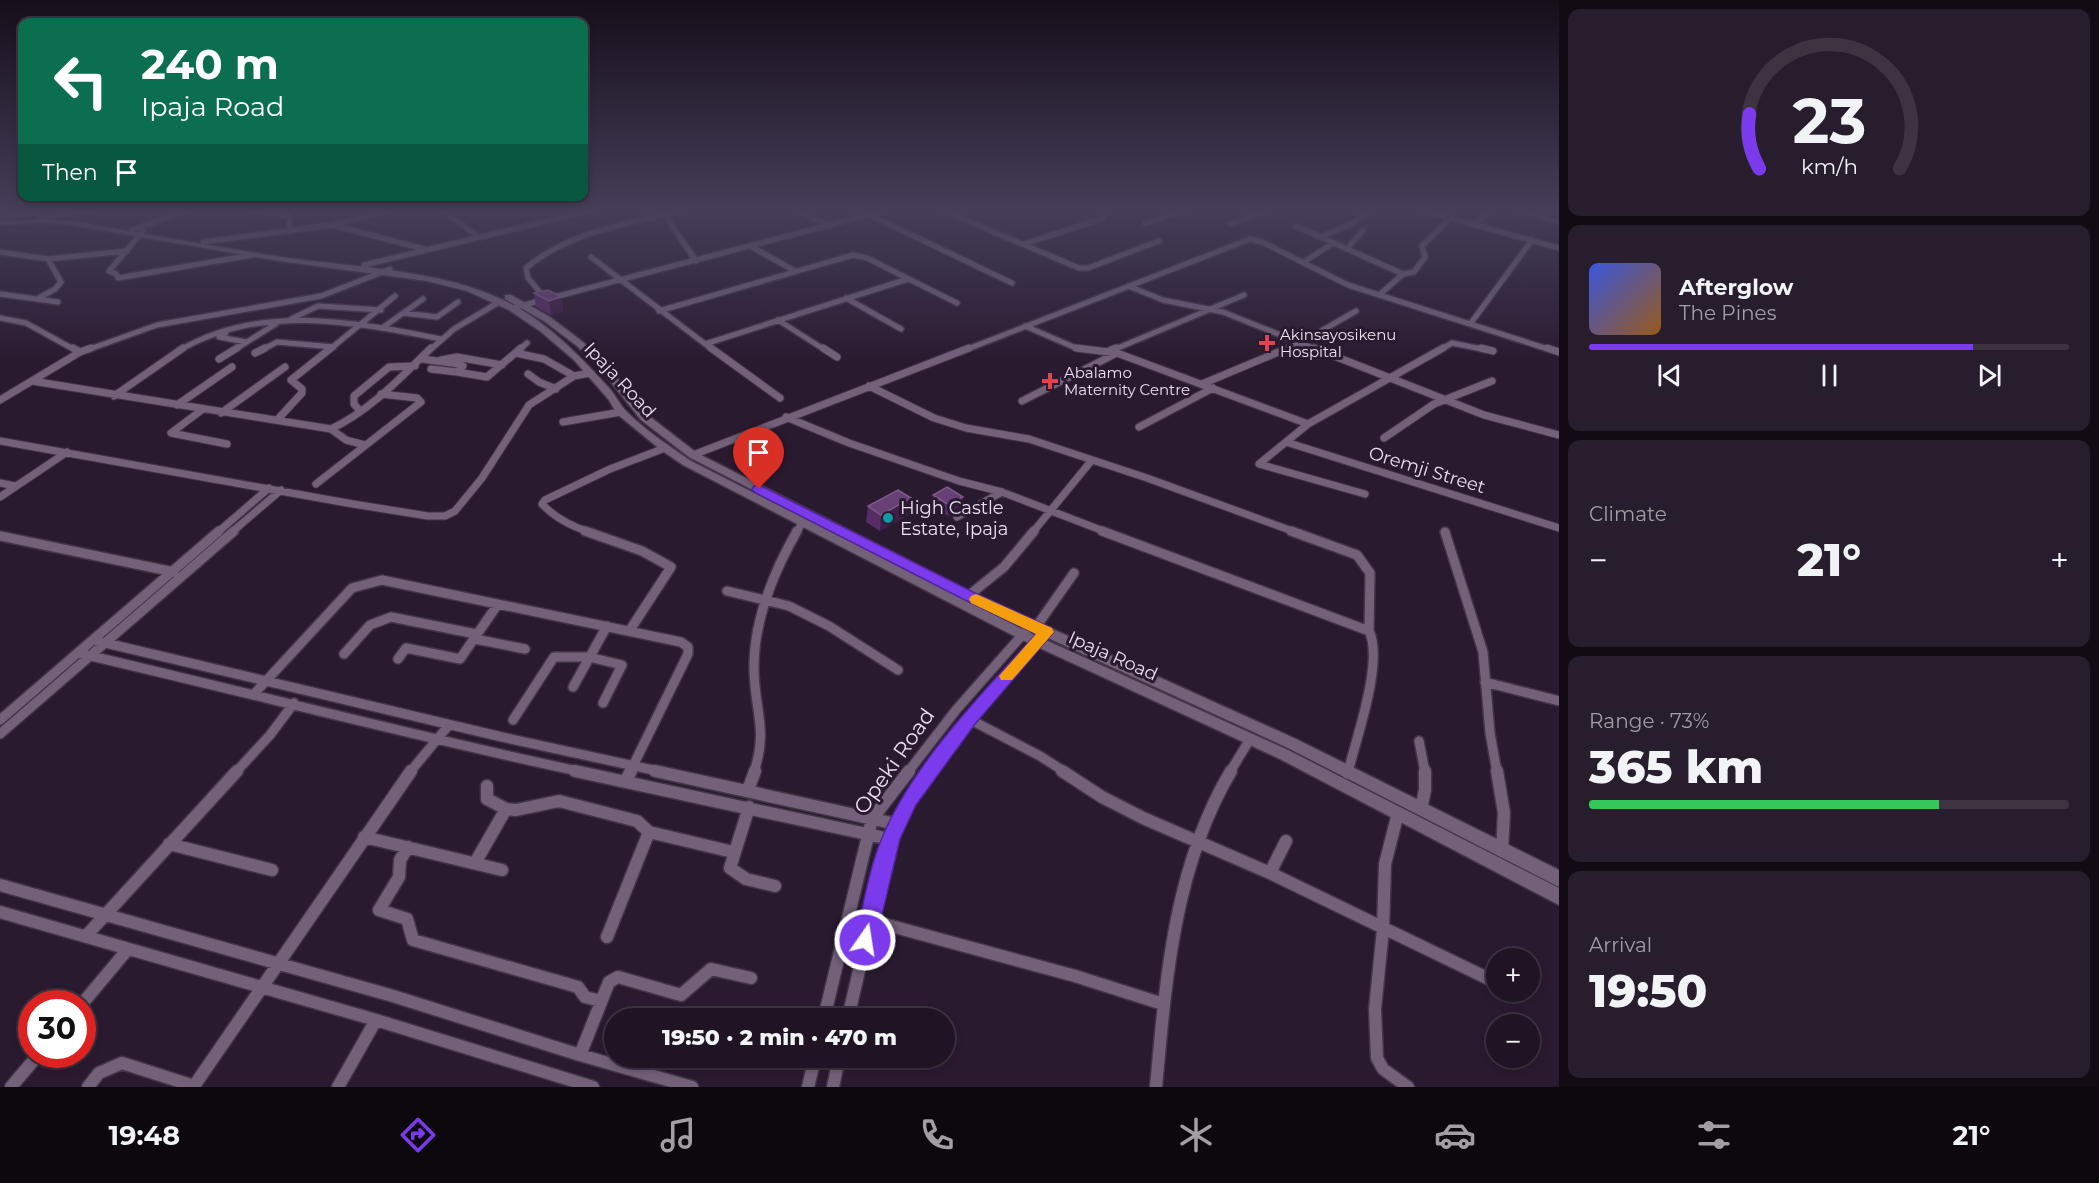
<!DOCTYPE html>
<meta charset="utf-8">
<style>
body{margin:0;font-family:Montserrat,sans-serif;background:#281d2c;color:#f1f3f6;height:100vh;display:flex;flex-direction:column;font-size:22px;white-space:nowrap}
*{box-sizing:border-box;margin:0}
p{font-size:20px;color:#a29ea6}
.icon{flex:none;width:33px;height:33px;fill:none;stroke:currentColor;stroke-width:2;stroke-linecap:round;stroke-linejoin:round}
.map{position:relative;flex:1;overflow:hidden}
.details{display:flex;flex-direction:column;gap:9px;padding:9px;background:#120b14;width:540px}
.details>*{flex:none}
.hud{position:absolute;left:18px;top:18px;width:570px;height:183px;border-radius:12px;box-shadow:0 3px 9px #0003,0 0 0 2px #3d3341;background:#0b6e4f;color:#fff;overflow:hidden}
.tools{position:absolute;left:1486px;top:948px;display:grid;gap:12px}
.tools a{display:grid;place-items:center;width:54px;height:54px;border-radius:50%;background:#201424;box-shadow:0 3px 9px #0003,0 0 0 2px #3d3341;font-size:30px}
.speed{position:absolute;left:18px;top:990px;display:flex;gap:12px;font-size:30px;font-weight:700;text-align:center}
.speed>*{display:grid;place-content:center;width:78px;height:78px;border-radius:50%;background:#201424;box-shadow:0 3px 9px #0003,0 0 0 2px #3d3341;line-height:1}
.speed .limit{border:9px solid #d22;background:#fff;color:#111}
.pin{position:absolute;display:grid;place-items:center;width:51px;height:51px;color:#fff;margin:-62px -26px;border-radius:50% 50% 50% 0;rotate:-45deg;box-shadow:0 0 6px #0007}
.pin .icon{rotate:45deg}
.me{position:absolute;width:66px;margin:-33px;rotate:13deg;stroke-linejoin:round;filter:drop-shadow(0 0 4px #0008)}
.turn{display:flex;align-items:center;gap:21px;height:126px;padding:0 24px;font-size:27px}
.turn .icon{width:78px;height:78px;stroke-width:2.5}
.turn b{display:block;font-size:42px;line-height:51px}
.then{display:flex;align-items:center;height:57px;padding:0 24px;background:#0003;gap:12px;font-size:22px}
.big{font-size:45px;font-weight:800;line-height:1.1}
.details .tile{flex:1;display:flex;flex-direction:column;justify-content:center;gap:9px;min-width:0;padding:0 21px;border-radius:12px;background:#281d2c}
.details .dial{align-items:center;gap:0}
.dial svg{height:156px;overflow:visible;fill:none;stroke:#3d3341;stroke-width:7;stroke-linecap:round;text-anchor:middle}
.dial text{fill:#f1f3f6;stroke:none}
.song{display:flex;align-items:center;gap:18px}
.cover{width:72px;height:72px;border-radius:9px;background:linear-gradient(135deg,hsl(230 70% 55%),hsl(30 70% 35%))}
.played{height:6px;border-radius:3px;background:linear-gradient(90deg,#7c3aed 80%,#3d3341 80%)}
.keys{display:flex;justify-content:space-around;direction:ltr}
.heat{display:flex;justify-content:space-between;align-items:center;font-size:33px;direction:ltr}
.charge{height:9px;border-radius:4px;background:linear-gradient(90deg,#34c759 73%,#3d3341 0)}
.trip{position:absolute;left:604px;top:1008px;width:351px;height:60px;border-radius:30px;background:#201424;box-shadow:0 3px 9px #0003,0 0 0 2px #3d3341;font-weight:800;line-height:60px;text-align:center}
.menu{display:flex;height:96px;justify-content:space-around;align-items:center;background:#0d080e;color:#a29ea6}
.menu .icon{width:42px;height:42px}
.menu .selected{color:#7c3aed}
.menu b{font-size:27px;color:#f1f3f6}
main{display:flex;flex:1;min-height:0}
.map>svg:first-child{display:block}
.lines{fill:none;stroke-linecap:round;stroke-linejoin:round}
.minor-far3-casing{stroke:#423547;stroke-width:8}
.minor-far2-casing{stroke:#423547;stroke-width:9}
.minor-far1-casing{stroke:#423547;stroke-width:12}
.minor-casing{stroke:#423547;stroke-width:15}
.tertiary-casing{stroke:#423547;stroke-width:4}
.secondary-casing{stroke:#423547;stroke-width:3}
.minor-far3{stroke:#73617a;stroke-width:5}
.minor-far2{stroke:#73617a;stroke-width:7}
.minor-far1{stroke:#73617a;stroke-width:9}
.minor{stroke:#73617a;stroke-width:12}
.tertiary{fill:#73617a;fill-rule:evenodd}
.secondary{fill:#73617a;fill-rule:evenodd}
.wall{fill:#572d66}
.shaded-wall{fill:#3e1e4a}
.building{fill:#674175;stroke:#7b5a88;stroke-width:1.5}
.route{fill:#7c3aed;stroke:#51269a;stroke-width:1.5}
.slow{fill:#f59e0b}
.health-dot{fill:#e0444e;stroke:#2a1a30;stroke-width:2}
.culture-dot{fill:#0f9aa8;stroke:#2a1a30;stroke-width:2}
.labels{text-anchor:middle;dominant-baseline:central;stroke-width:6;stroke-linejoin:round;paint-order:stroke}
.far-poi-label{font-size:15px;fill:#eae0ef;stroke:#2a1a30;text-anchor:start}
.street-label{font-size:18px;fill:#eae0ef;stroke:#2a1a30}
.poi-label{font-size:18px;fill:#eae0ef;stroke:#2a1a30;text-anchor:start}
.near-street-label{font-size:21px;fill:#eae0ef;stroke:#2a1a30}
</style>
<main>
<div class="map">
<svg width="1559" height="1087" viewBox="0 0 1559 1087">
<rect width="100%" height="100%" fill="#2a1a30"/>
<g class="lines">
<g class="minor-far3-casing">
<path id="minor-far3" d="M253,210l36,6 1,15
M442,210l37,27
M797,210l33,16
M942,210l137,58h9l71,-27
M1421,210l138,38
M665,215l31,46
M870,215l142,68
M0,218l50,-8
M38,218l54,-8
M1145,223l42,-13
M1475,223l17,-13
M1230,224l40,-14
M333,225l91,24
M1296,226l107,48
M132,230l55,-20
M143,231l-34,40 7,3 2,4 134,-23
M1321,237l32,-14 18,-13
M203,242l128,-17 61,-15
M1024,244l80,-26
M752,247l43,24
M1347,249l16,-19
M0,252l48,7 13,23 -6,7 -18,10
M591,257l122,93
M48,259l79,-8
M1304,262l29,-19
M364,265l229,-55
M1128,286l35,14 60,12 95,38
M0,294l58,8
M1379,295l24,-21 11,-2 11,-15 -3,-11 29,-29
M545,298l-17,-20 -2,-10c44,-37 102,-44 156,-58
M846,298l55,31
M516,307l371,-97
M659,311l194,-56 14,3 90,45
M404,313l33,4 21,-15
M0,318l26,5 49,27
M291,319l27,-13 63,4
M778,320l47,30
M1471,323l61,-83
M1025,326l51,22 13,2
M382,328l41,-29
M226,333l-7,4 27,5
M705,344l203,-65
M87,350l70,-25 164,-29 69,-27
M180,350c80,-47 175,-28 261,-11
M234,350l43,-27
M262,350l15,-8 57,5
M329,350l66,-54
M430,350l24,-21 45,-27
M519,350l8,-7
M965,350l285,-111 12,3 86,43 203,65
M1113,350l131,-55
M1284,350l18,-8 54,-31
M1440,350l12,-7 35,7"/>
</g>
<g class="minor-far2-casing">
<path id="minor-far2" d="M711,348l69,50
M823,348l14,9
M1076,348l41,5 191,71
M1314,348l170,67 75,20
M1481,348l12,3
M1547,348l12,4
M1109,351l7,-3
M80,352l11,-4
M255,353l10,-5
M516,353l28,6 30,17
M219,359l18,-11
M422,359l37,5 4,2 -6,6 30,5 34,-29
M441,360l16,-3 45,8
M431,369l26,3
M528,374l11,8 17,7
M32,381l299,48c40,-19 69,-51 100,-81
M1202,384l86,-36
M869,386l65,32 32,10 63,11 118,39 148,54
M114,396l69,-48
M0,400l80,-48 -7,-4
M1022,401l95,-48
M177,405l55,-38
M203,409l-32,24 56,11
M360,411l-6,-7v-8l35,-29 26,-1
M221,413l64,-46
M786,417l63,26 110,38 43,11 104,40
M277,420l25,-27v-4l-11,-9 40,-32
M563,422l58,-10
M1139,427l74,-39
M331,429l15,11 19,5
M1384,438l50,-34 58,-23
M0,441l353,63 75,12h17l10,-5 27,-33 47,-73 45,-29 16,-3
M1286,442l273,86
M693,455l276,-107
M0,483l15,3
M316,484l105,-82 -4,-4 -36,-4
M1365,494l-106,-30 49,-40 135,-76
M0,497l67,-45
M957,517l45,-25
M218,532l51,-44
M232,532l49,-42
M589,532c-18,-6 -34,-14 -47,-28l3,-4 65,-31 55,-21
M797,532l5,-9
M1033,532l59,-72"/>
</g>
<g class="minor-far1-casing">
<path id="minor-far1" d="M585,531l57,20 29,16 -41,63
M1102,531l267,100
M1291,531l66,24 13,18 -1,58c15,30 -13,108 -21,141
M1445,532l38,120 7,81 7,39
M0,536l174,36
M727,591l62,15 40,20 69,44
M968,596l36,-29 30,-36
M1036,627l38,-54
M475,639l50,10
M93,640l409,97 160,35
M78,653c168,39 335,83 504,119
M344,654l26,-29 21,-8 85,17
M398,659l8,-11 54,11 38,-55
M1485,682l74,19
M573,687l34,-61
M254,694l98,-106 30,-8 299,62 7,5v7l-58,118
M969,719l71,37 25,16
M0,720l219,-189
M513,720l41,-63h35l33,8 -19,38
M0,734l234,-203
M1419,741l6,31
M236,772l34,-37 24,-32
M410,772l39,-47
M754,772c14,-43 1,-60 0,-101 -1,-49 19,-98 43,-140
M908,772l48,-62 75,-85
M930,772l39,-53 77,-87
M1230,772l20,-33"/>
</g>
<g class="minor-casing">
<path id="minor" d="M575,771l315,68
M655,771l241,53
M1062,771l40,26 41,21 127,55 219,106
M1497,771l7,42 -2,38
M1348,773l1,-2
M626,780l5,-9
M487,786v13l19,10 10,1 43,-9 78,20 12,11 84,20
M748,790l7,-19
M749,807l-19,61 16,11 29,7
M1421,809l4,-19v-19
M1398,813l-13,51 -2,65 -8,80 2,49 6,11 25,18
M364,837l138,33
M169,844l103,26
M408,847l-8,13 -1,17 -20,33 28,9 6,21 165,47 7,10 16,4
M475,863l31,-54
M1270,873l16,-32
M0,885l393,111 187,59 112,32
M0,912l376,108 217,67
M869,920l206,56 88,28
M86,936l151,-165
M607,937l42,-105
M82,1004l46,-55
M824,1018l48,-199 37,-48
M848,1018l38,-164 10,-30 13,-24 22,-29
M580,1055l29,-73 9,-5 63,18 30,-26 40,9
M11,1087l28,-33
M88,1087l11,-14 23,-10 72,23 217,-315
M338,1087l38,-67
M808,1087l7,-29
M833,1087l6,-29
M1156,1087c10,-109 18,-220 75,-316"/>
</g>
<g class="tertiary-casing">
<path id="tertiary" d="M1510,210h9l40,10v4z"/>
</g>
<g class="secondary-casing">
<path id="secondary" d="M45,219l26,2c70,12 140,25 210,36 75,11 167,12 234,49 37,21 67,52 95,83 6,7 10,16 16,22 19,19 43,35 65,50l337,171 260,118 271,138v17l-281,-147 -260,-120 -335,-173 -22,-15 -44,-36 -8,-14 -35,-40 -34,-29 -31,-21 -42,-19 -40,-10 -147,-20 -209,-36 -26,-2 -45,2v-4z
M505,295h6l39,22 33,25 21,20 45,54 48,37 276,140 323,146 263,131v17l-273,-140 -323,-148 -274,-142 -48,-37 -43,-54 -21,-20 -33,-25 -39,-22z"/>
</g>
<use href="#minor-far3" class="minor-far3"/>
<use href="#minor-far2" class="minor-far2"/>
<use href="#minor-far1" class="minor-far1"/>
<use href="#minor" class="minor"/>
<use href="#tertiary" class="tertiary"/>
<use href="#secondary" class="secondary"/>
</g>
<path class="wall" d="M534,293l27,4 2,14 -12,4 -15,-8z
M933,495l29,13 -14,8 -16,-10z
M868,506l42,8 -30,17 -14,-9z"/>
<path class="shaded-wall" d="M561,297l2,14 -12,4 -2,-14z
M963,497l-1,11 -14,8 1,-11z
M911,498l-1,16 -30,17 1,-16z"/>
<path class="building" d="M548,290l13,7 -12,4 -15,-8z
M947,487l16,10 -14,8 -16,-10z
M898,490l13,8 -30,17 -13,-9z"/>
<linearGradient id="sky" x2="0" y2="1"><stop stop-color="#170e1a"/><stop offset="0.58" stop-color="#443e59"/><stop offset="1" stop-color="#443e59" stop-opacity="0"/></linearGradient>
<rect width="1559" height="362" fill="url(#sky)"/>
<path class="route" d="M759,485l214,107 79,36 2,4 -79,92 -59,81 -16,34 -24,101 -4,7 -7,3 -7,-3 -3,-7c8,-33 14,-72 27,-102 30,-74 101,-146 154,-204l-73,-35 -209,-107 -2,-3 2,-3z"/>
<path class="slow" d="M976,594l76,34 2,4 -42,48h-11l-2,-4 37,-42 -65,-31 -2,-4 2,-3z"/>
<g class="health-dot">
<path d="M1264 334h6v6h6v6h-6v6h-6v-6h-6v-6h6z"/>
<path d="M1047 372h6v6h6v6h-6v6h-6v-6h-6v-6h6z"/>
</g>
<circle class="culture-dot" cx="888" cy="518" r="6"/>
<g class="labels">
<g class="far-poi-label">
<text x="1280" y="334">Akinsayosikenu<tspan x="1280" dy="17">Hospital</tspan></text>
<text x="1064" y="372">Abalamo<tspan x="1064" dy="17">Maternity Centre</tspan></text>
</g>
<g class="street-label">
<text transform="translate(620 380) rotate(47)">Ipaja Road</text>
<text transform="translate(1427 470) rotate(17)">Oremji Street</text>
<text transform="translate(1113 656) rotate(24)">Ipaja Road</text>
</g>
<g class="poi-label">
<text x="900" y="508">High Castle<tspan x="900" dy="21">Estate, Ipaja</tspan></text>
</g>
<g class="near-street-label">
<text transform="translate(894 761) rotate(-55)">Opeki Road</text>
</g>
</g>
</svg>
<div class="tools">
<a>+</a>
<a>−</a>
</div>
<div class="speed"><div class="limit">30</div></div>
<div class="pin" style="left:759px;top:489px;background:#d93025"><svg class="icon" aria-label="arrive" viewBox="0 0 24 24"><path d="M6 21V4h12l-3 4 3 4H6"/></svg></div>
<svg class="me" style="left:865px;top:940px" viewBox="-20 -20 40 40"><circle r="17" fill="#7c3aed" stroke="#fff" stroke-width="3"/><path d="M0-11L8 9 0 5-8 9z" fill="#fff"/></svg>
<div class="trip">19:50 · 2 min · 470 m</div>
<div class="hud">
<div class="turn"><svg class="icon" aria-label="left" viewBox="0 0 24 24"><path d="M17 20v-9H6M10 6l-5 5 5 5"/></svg><div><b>240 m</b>Ipaja Road</div></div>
<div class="then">Then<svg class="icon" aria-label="arrive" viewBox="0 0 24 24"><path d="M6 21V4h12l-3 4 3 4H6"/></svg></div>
</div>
</div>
<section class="details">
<div class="tile dial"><svg viewBox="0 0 100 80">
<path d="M14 69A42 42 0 1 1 86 69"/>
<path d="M14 69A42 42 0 0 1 9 41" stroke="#7c3aed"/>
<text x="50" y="56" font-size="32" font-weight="700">23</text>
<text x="50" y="72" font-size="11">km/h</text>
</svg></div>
<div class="tile">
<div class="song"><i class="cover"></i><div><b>Afterglow</b><p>The Pines</p></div></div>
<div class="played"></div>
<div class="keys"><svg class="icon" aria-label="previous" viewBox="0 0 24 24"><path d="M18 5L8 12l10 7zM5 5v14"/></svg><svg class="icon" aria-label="pause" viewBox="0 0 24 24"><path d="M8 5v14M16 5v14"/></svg><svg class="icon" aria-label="next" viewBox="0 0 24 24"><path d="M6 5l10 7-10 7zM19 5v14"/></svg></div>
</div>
<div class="tile"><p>Climate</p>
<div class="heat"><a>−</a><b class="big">21°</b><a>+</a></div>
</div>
<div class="tile"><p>Range · 73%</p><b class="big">365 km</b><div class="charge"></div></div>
<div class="tile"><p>Arrival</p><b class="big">19:50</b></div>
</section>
</main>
<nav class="menu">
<b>19:48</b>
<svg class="icon selected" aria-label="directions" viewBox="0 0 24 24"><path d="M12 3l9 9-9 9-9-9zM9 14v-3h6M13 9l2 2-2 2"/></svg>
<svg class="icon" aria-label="music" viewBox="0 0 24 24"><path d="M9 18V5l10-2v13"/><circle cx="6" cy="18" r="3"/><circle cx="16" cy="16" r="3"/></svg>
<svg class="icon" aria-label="phone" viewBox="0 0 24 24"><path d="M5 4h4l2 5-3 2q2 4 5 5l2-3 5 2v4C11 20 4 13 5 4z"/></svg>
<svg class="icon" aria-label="climate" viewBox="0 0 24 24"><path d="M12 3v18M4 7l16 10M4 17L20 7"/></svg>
<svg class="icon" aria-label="car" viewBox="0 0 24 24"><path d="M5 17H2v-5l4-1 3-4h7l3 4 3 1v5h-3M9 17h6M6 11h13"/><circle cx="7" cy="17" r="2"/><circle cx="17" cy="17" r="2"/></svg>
<svg class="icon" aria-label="filters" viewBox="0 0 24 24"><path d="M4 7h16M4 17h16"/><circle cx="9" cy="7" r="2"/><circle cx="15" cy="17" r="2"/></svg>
<b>21°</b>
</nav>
